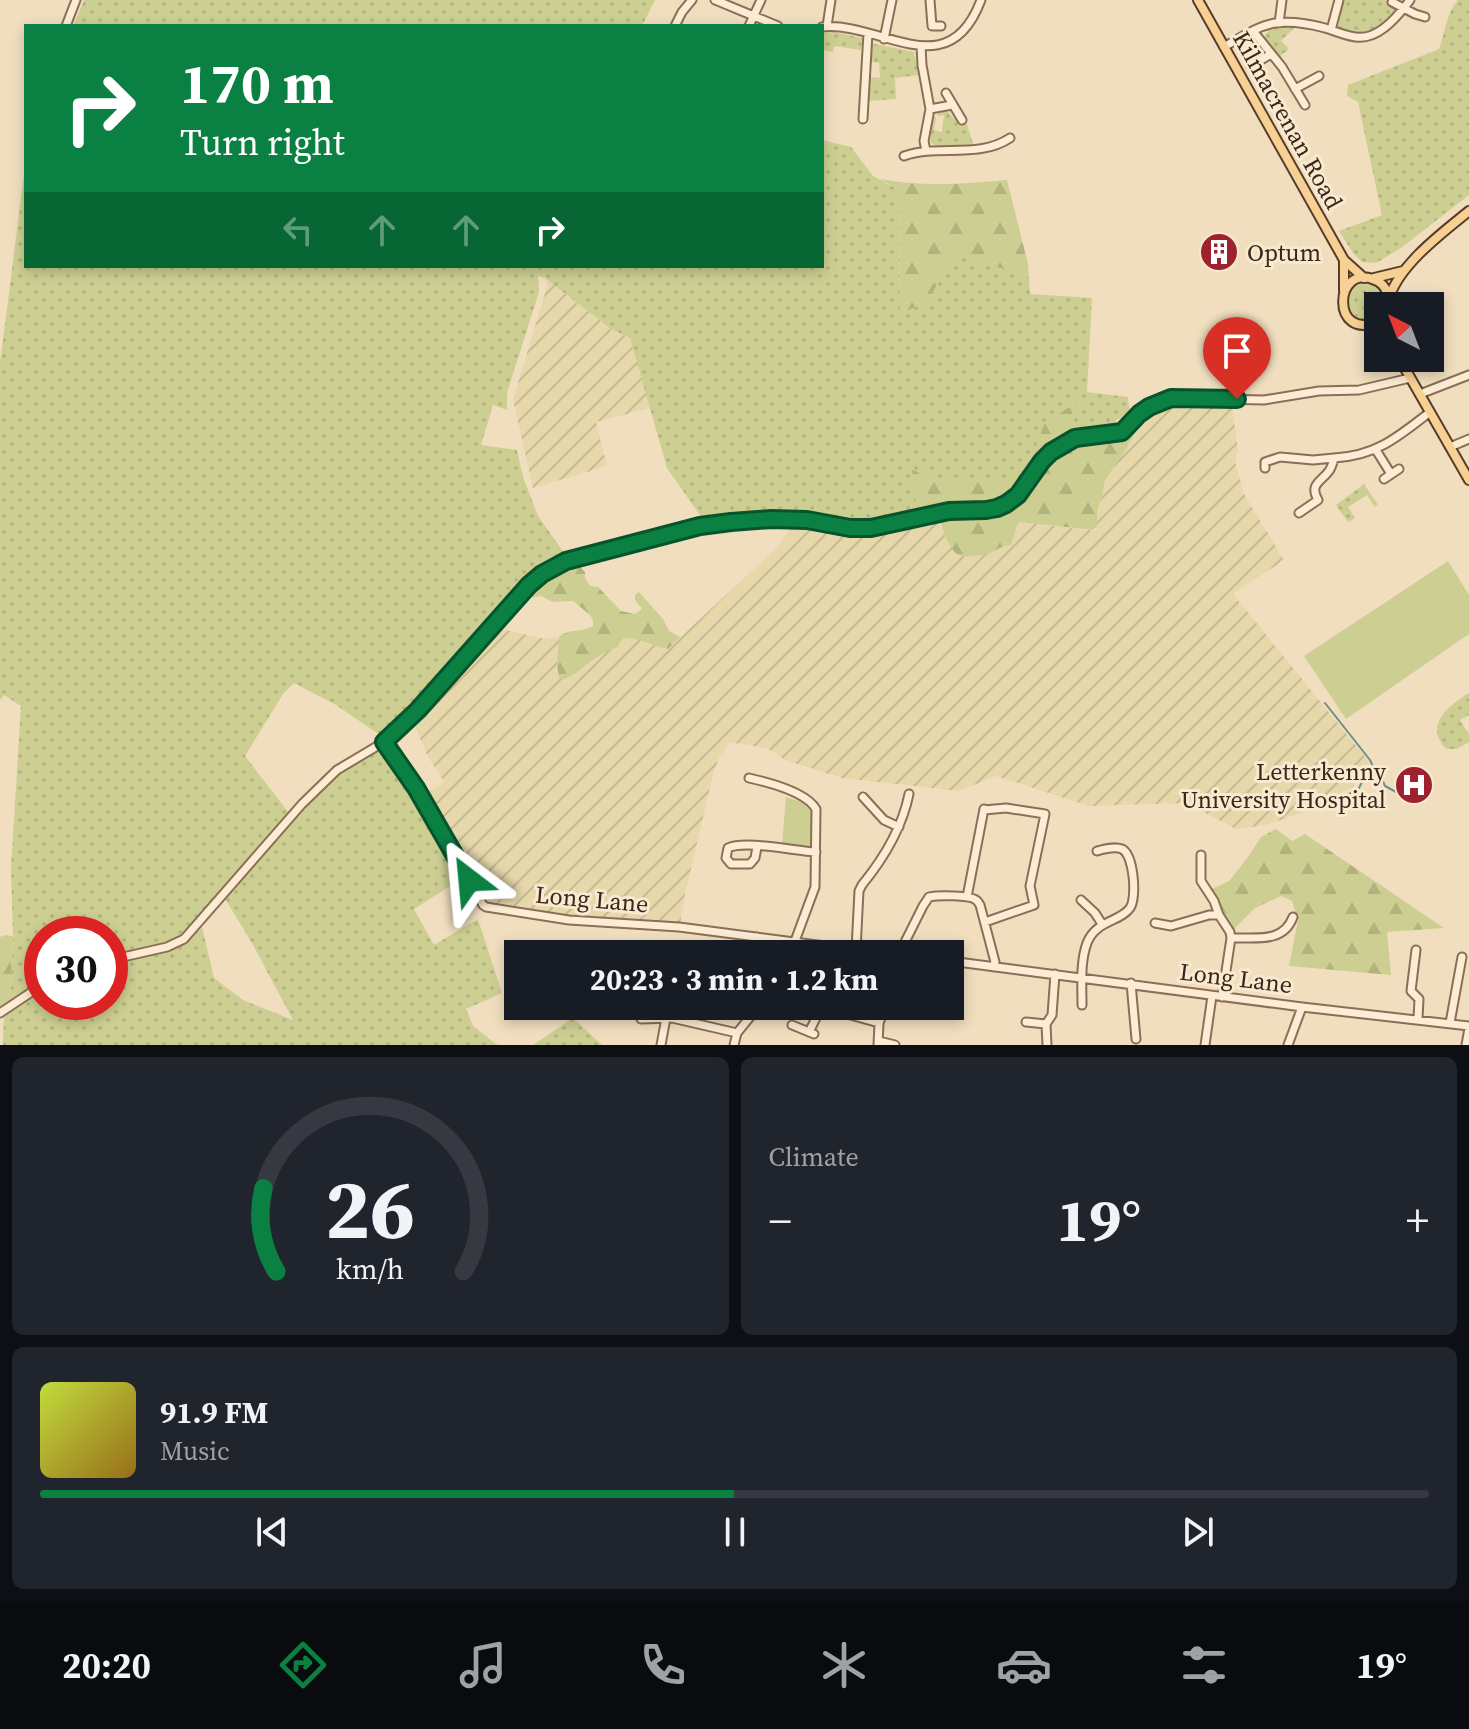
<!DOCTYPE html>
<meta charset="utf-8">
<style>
body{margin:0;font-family:"Source Serif 4",serif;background:#20242c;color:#f1f3f6;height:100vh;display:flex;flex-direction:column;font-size:30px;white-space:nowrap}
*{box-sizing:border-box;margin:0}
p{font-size:26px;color:#9ea1a6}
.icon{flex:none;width:44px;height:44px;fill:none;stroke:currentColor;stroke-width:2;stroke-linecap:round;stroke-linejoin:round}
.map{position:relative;height:1045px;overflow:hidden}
.drawer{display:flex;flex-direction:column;gap:12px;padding:12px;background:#0d0f14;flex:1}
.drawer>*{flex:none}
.top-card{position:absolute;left:24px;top:24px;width:800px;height:244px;border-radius:0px;box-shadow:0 4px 12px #0003;background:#0b8043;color:#fff;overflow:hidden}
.needle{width:52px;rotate:318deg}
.tools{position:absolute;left:1364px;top:292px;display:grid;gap:16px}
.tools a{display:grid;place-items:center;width:80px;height:80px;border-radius:0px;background:#171b24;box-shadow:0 4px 12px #0003;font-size:40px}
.speed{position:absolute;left:24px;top:916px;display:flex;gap:16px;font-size:40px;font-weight:700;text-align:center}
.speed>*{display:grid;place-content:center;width:104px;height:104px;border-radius:50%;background:#171b24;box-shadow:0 4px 12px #0003;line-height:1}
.speed .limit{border:12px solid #d22;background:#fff;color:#111}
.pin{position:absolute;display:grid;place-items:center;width:68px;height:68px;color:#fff;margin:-82px -34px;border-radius:50% 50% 50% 0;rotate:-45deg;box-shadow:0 0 8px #0007}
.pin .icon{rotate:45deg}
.me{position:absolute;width:88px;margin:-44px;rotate:331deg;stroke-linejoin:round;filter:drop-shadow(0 0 6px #0008)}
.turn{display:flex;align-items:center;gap:28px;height:168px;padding:0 24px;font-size:36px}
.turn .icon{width:104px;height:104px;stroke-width:2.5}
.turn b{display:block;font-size:56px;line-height:68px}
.lanes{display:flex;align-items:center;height:76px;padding:0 24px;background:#0003;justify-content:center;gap:40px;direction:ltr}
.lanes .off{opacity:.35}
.big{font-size:60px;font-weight:700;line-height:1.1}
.drawer .tile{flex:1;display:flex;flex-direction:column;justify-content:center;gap:12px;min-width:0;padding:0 28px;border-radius:12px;background:#20242c}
.drawer .dial{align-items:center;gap:0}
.dial svg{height:208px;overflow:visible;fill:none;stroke:#363941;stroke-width:7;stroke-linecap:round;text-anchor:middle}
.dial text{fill:#f1f3f6;stroke:none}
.song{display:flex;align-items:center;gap:24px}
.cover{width:96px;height:96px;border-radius:12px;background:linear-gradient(135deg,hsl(70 70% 55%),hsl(40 70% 35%))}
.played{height:8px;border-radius:4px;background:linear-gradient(90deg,#0b8043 50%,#363941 50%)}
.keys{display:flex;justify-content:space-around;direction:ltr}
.heat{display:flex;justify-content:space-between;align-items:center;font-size:44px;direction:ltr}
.drawer .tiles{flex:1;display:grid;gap:12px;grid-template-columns:1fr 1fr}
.tile:last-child{grid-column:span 2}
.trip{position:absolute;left:504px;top:940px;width:460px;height:80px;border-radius:0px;background:#171b24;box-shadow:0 4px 12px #0003;font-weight:700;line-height:80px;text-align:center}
.dock{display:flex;height:128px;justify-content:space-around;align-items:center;background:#090b0e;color:#9ea1a6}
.dock .icon{width:56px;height:56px}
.dock .on{color:#0b8043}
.dock b{font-size:36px;color:#f1f3f6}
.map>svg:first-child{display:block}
.farmland{fill:url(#farmland-furrows)}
.grass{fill:url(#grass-dots)}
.forest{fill:url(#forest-firs)}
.green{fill:#cdcf92}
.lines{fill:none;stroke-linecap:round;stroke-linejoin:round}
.stream{stroke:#699184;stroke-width:2}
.minor-casing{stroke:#8b6e56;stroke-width:11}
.major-casing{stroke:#583c2b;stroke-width:12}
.minor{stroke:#fbecd3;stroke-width:7}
.major{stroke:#f7d093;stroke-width:8}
.route-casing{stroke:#07532c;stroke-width:20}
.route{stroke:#0b8043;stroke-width:14}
.labels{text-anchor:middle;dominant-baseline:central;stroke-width:6;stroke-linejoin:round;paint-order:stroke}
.street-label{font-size:24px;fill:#39271c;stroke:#f8e9cf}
.poi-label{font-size:24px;fill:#39271c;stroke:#f8e9cf;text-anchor:start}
</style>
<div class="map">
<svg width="1469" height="1045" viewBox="0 0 1469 1045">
<defs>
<pattern id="farmland-furrows" width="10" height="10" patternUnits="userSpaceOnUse" patternTransform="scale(2)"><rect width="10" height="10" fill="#e7d8ac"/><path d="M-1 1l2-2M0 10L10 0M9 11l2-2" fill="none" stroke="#c7b993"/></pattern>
<pattern id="grass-dots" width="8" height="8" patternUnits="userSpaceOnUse" patternTransform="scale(2)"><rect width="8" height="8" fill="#cdcf92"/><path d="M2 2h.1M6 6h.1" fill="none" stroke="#b1b27d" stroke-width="1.8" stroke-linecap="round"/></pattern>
<pattern id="forest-firs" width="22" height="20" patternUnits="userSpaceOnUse" patternTransform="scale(2)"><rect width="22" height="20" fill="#cdcf92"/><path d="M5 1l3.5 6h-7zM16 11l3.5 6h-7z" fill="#b1b27d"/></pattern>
</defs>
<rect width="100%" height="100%" fill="#f1debf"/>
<path class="farmland" d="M545,278l66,51 19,9 20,70 -54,14 11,44 -74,22 -20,-88 34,-114z
M1181,401l51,5 6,43 -3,12 9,33 40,66 -51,34 137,169 -10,10 -7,14 -52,26 -35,12 -30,4 -50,-26 -97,3 -93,-30 -37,15 -117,-13 -57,-18 -18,-12 -39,-6 -5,14 -3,-1 -6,16 -29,123 -5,31 -139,-13 -40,-6 -14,-4 -8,-11 -34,-61 -21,-35 20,-13 -16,-25 -15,-36 83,-93 49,11 14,-2v12l24,20 18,-15 13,-7 8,-9h10l11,2 25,9 104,-97 25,-29 65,9 73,-14 25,37 50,-34 86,10 -2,-29 14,-34 21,-23 5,-16 10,-13 17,-9z"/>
<path class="grass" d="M84,0h571l-13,26h-569z
M1343,0h42l12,9c-13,19 -39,33 -59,18z
M1458,0h11v195l-68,53 -25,15 -14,-1 -9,-9 -14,-22 43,-16 -24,-113 -11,-6 1,-11 91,-36c6,-16 7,-35 19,-49z
M1282,27l12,1 -13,13 8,8 -9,7 -15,-17v-4l5,-6z
M834,32l28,6 -1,12 -27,-4 -1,6 -11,-2v-17z
M870,43l44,9 5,23 -24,3 1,21 -28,2v-36h2v12l10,1 -1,-15 -11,-2z
M943,112h5l10,11 9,1 6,20 -34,3 -8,-4 -1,-3 3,-22 2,-1 1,1 -2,12 8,2 2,-17 -6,1 -1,-2z
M822,140l29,7 22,29 26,14 1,122 24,-8 34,-50 71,23 1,17 62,4 -5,94 41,5 2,17 -14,6 1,9 -41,5 -62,58 -89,20 -71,12 -42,-9 -110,3 -35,-50 -37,-130 -19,-9 -66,-51 -7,-2 1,16 -32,101v17l-14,-5 -12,40 36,5 6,27 15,39 29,41 -21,9 -40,37 -70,80 -53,54 -47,-32 -42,-22 -11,11 -38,62 44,57 -95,110 -15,13 -15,7 -54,12v-21h-68v47l-32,20 3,-65 -2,-68 10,-162 -17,-11 -4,5v-337l26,-204v107h796z
M1363,282c15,0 21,8 22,23l-7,1v10c-30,14 -44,-23 -15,-34z
M1364,484l14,21 -3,2 -8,-12 -19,12 7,11 -7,4 -12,-17z
M1469,693v22l-9,5 9,15v7l-12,7h-10c-25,-22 3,-45 22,-56z
M381,747l15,15 67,116 -49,31 20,36 44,-26 24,74 -36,16 7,17 23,18 4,1h-497l1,-31 22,-16 16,-8v12h68v-38c33,-7 70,-10 92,-37l12,51 29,22 50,20 -41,-77 -28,-46c37,-42 71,-89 115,-124 12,-10 28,-18 42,-26z
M573,1018l29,27h-69z"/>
<path class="forest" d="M880,179c43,8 84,5 127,1l21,84 1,13 -71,-22 -34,49 -24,9 -1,-123z
M1077,402l6,4 -7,4 -2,7 4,22 34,-3 18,-6 5,3 -10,18 -20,29 -3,17 -5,13v16l-4,4 -75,-8 -7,23c-13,1 -13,6 -24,9 -6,1 -20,4 -26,2 -12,-3 -21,-34 -24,-45l-20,3 -5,-44 29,9 12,-2 55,3 12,-2 10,-18 15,-37z
M576,563l9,9v6l5,8 8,1 23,24 14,3 7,-5 -7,-9v-5l4,-3 24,27 6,12 11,6 -12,12c-16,-3 -29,-12 -46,-11l-4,9c-21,5 -35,25 -55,33l-4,-3 -2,-12 2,-28c9,-9 23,-4 34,-11v-6l-4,-6 -16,-13 -20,1 -12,-6 -11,2 -4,-5c16,-14 29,-24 50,-30z
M1276,829l16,12 13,-7 139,94 -57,4 4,43 -102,-9 9,-46 -6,-19 -11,-5 -26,12 -22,22 -21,-41 17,-8 19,-24 13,-20z
M5,935l8,1 -3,65 -10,9v-73z"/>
<path class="green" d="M1448,561l21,34v39l-123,85 -42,-63z
M786,797l16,5 10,10 -1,34 -5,2 -24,-4z"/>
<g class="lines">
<path class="stream" d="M1325,703l45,57 5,11 6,5 4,10 13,7
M1342,798l17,-10 7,-14 7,-3"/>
<g class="minor-casing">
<path id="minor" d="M715,0l63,26
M930,0l2,26h9
M1392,2l23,12 10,3
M1279,23l3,-23
M66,26l10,-26
M675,26l7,-14 10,-12
M749,26l12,-26
M827,26l4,-26
M822,27c59,-6 126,61 159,-27
M1331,30l8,-30
M1253,31l29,36 23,38
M884,39l8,-39
M921,46l1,19 8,44 -6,32 2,10
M1224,47c16,-9 33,-21 51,-24 16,-2 35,1 50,5 23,7 37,17 59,0 11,-8 18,-18 26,-28
M1251,66l20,-12
M1295,89l24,-13
M946,93l16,27
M930,109l22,-4
M863,119l5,-86
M904,156c33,-12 75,3 106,-18
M1420,394l49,-19
M1450,447l19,-8
M1376,450l15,24
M1265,468v-6l15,-5 33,3 21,-2
M1384,479l15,-10
M1299,513l19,-13c-9,-16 3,-18 11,-29 3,-4 4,-9 5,-13 42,-2 64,-21 96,-46
M384,742l32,46 67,117 3,2 83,13 110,7 208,27
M749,778c18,4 57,14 67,31l-1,78 -20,54
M863,797l21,23 15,7
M984,810l22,-2 39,6 -15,72 4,19 -49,17
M757,847l-2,11 -5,6h-19l-5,-6 2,-10c17,-8 67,3 88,4
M1201,855v26l13,20 5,14
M967,897l17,-88
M1081,900l14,13 7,11
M1155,923l16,3 38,-11h10l11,17 1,6 -9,59
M1231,938c24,-1 52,6 62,-21
M856,950l3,-59 3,-6c22,-27 40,-56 47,-91
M1416,950l-5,41 8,8 -1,20
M756,954l1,-17
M899,954l24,-48 6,-9c9,-2 41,-2 47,3 2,1 3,4 4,5l15,57 -1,5
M110,960l57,-13 17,-8 118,-135 35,-34 47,-28 17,-15 34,-35 94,-107c36,-30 68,-30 112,-42 9,-2 19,-6 29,-9 32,-10 67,-15 101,-15 16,0 33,0 49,3 16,3 31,7 48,6 26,-2 52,-12 77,-17 14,-2 29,1 43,-1 34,-5 40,-41 65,-59 24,-18 42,-14 69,-19l17,-18 10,-7 22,-9 93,2 55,-9 40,-1 51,-12
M950,961l352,46 167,19
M1131,983l5,56
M1082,1005c0,-20 -2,-43 5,-62 9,-23 33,-21 43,-35 7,-10 4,-53 -8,-59 -8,-3 -18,0 -25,2
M0,1013l42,-28
M641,1019l31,-1 65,15 -3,12
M1026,1022l20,2
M1450,1023l12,-66
M792,1025l22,9
M809,1032l9,-18 11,-5 50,14
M737,1033l13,-16 3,-11
M879,1041l16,4
M661,1045l5,-27
M878,1045l1,-22 7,-17
M1047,1045l-1,-21 6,-9 3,-41
M1205,1045l7,-49
M1288,1045l14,-38
M1466,1045l3,-17"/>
</g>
<g class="major-casing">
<path id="major" d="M1198,0l146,260 20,18
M1344,261v30
M1374,278l29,-7
M1389,298c11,-34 53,-65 80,-87
M1378,321c-47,22 -45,-59 -3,-41 11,4 14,15 14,26
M1399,358l70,122"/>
</g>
<use href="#minor" class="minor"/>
<use href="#major" class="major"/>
</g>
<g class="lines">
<g class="route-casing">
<path id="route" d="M469,880l-53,-92 -32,-46 34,-32 111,-125 13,-11 24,-13 134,-35 31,-4 40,-3 36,1 43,8h21l78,-17 37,-1 11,-2 9,-4 12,-9 24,-34 9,-9 24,-14 47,-6 17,-18 10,-7 22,-9 66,1"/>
</g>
<use href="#route" class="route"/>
</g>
<defs>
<g id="building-disc" transform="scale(2)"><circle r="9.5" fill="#9e222d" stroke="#f8e9cf"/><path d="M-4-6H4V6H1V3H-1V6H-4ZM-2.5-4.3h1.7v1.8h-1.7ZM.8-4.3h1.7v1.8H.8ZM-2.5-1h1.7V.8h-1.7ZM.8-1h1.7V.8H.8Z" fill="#fff"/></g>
<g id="hospital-disc" transform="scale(2)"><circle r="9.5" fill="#9e222d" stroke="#f8e9cf"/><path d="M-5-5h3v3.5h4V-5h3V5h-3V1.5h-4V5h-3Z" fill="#fff"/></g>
</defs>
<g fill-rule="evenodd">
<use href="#building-disc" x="1219" y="252"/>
<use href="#hospital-disc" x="1414" y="785"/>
</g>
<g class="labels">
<g class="street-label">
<text transform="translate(1288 120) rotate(61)">Kilmacrenan Road</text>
<text transform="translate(592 899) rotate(5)">Long Lane</text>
<text transform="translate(1236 978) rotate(7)">Long Lane</text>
</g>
<g class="poi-label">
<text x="1247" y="252">Optum</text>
<text x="1386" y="771" text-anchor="end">Letterkenny<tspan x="1386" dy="28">University Hospital</tspan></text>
</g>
</g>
</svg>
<div class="tools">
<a><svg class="needle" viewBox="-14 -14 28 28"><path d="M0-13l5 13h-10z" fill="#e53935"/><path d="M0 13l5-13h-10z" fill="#9ea1a6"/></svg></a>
</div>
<div class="speed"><div class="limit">30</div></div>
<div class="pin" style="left:1237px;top:399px;background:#d93025"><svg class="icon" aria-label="arrive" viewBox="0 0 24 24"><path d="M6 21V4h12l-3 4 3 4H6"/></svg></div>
<svg class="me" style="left:469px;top:880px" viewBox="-20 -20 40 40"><path d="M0-17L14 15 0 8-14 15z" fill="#0b8043" stroke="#fff" stroke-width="4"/></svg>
<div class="trip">20:23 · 3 min · 1.2 km</div>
<div class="top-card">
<div class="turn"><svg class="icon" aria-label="right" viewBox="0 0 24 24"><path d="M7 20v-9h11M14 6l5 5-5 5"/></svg><div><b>170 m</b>Turn right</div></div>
<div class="lanes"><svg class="icon off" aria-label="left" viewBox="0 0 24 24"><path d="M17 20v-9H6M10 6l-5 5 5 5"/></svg><svg class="icon off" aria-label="ahead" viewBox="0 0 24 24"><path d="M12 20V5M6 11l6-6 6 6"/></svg><svg class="icon off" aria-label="ahead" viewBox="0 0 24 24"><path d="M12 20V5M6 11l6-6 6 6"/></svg><svg class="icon" aria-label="right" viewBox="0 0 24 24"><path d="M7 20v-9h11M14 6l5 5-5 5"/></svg></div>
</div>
</div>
<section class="drawer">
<div class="tiles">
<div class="tile dial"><svg viewBox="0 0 100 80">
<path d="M14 69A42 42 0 1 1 86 69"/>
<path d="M14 69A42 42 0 0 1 9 37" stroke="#0b8043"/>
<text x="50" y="56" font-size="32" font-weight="700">26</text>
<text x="50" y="72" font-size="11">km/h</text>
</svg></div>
<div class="tile"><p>Climate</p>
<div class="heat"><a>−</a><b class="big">19°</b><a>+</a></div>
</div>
<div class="tile">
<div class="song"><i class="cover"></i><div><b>91.9 FM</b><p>Music</p></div></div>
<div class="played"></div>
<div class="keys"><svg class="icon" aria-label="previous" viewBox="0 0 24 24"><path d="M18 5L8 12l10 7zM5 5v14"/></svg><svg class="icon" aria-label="pause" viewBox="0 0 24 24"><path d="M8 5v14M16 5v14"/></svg><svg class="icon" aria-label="next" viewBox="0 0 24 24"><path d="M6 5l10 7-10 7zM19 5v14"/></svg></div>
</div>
</div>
</section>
<nav class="dock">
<b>20:20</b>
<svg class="icon on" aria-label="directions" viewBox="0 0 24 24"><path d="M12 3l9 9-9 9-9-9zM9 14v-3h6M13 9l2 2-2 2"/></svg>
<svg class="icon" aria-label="music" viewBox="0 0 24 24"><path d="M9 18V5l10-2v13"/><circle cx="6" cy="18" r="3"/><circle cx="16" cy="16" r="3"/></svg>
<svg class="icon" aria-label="phone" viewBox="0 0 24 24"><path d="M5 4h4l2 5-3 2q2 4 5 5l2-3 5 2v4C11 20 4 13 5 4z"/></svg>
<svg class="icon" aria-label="climate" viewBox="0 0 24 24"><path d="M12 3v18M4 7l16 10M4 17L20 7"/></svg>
<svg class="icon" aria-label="car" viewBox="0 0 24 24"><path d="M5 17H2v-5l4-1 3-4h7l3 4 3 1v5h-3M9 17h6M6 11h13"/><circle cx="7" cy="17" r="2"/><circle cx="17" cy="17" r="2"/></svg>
<svg class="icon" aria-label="filters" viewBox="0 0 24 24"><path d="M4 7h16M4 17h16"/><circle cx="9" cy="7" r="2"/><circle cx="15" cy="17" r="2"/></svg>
<b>19°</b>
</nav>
